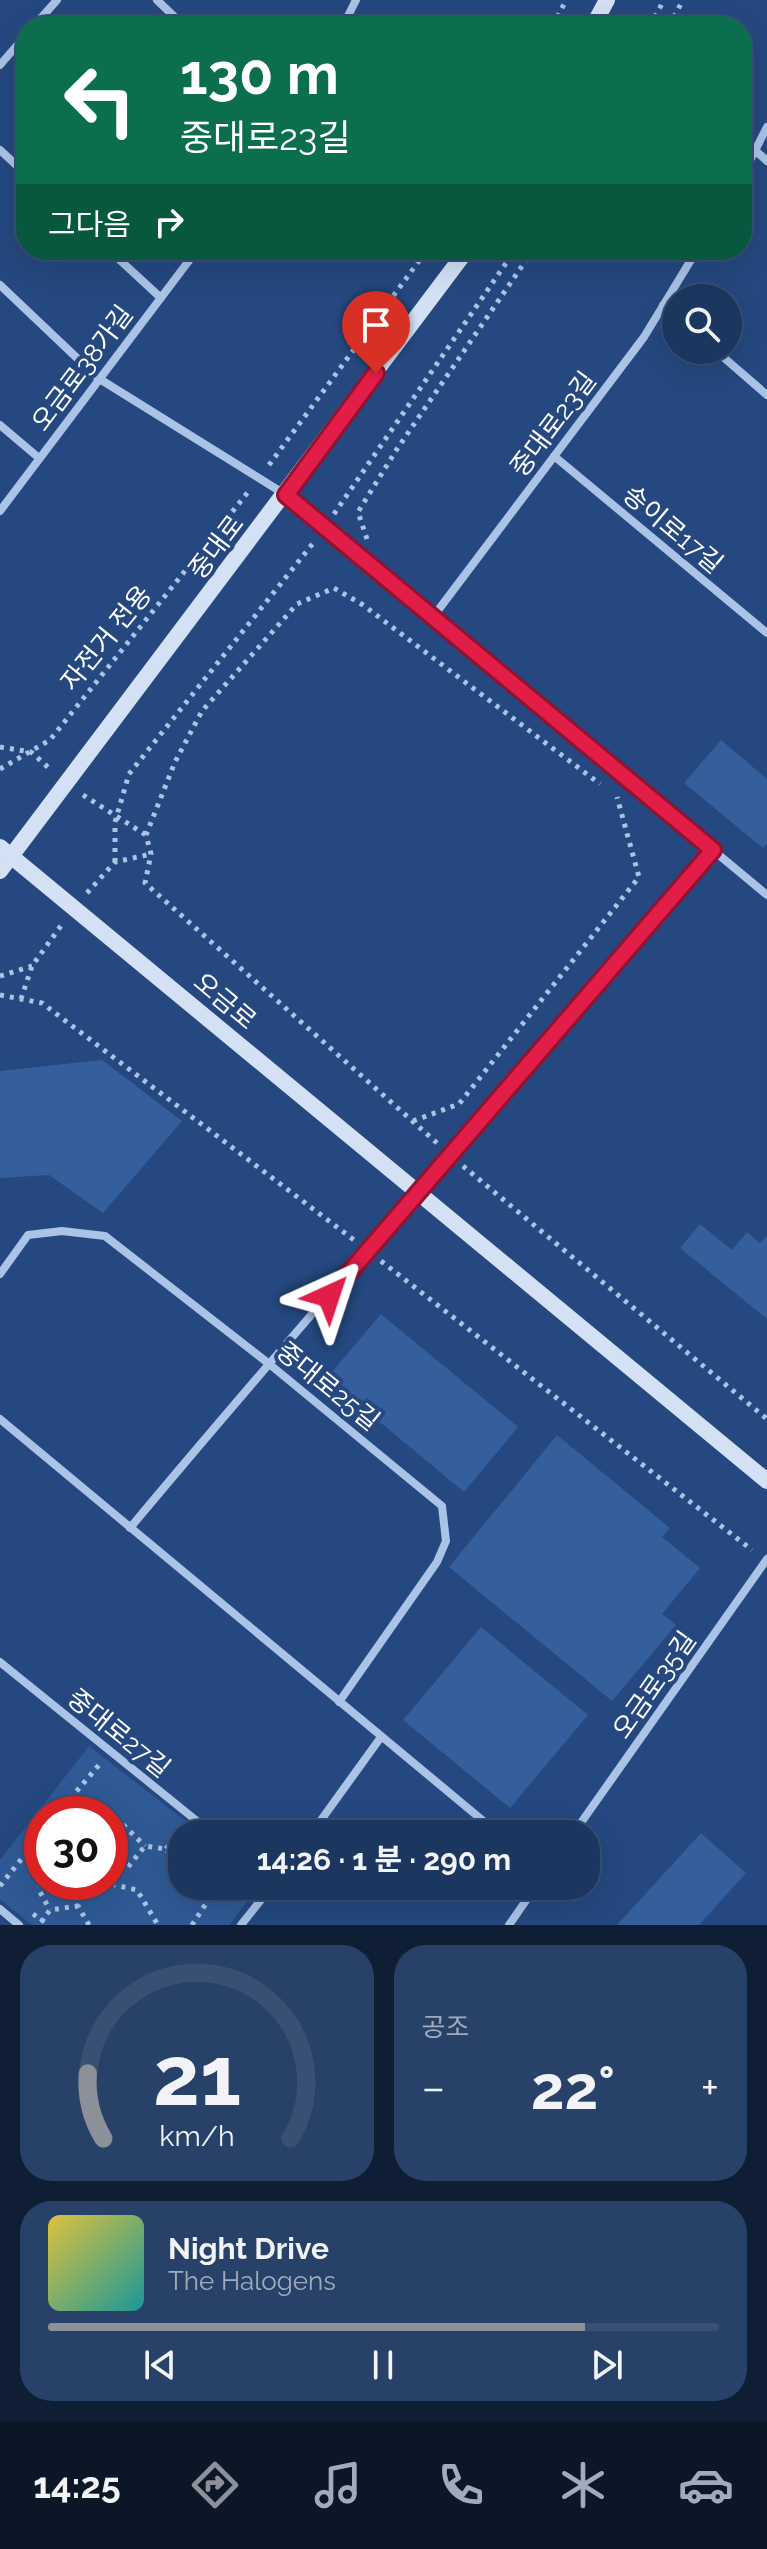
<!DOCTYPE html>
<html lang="ko">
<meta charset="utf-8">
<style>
body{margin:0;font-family:Raleway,"Noto Sans KR",sans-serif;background:#284168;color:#f1f3f6;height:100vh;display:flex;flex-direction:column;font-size:30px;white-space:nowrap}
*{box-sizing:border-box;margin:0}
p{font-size:26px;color:#a0abbd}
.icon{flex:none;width:44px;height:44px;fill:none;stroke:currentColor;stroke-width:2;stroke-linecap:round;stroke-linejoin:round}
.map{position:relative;height:1925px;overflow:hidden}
.details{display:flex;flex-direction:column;gap:20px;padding:20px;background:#0f1e34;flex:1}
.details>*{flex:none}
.banner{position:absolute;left:16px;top:16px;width:736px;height:244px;border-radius:32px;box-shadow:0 8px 32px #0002,0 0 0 2px #395074;background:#0b6e4f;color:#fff;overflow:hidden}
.controls{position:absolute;left:662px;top:284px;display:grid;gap:16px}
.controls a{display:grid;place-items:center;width:80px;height:80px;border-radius:50%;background:#1b365f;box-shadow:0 8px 32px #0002,0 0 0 2px #395074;font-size:40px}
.speed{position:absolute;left:24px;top:1796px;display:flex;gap:16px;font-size:40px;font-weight:700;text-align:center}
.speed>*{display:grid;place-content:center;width:104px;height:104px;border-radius:50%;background:#1b365f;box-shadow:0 8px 32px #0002,0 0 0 2px #395074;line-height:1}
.speed .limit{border:12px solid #d22;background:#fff;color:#111}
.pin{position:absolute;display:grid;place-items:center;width:68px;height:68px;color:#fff;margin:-82px -34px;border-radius:50% 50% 50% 0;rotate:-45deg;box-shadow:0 0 8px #0007}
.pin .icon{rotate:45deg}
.me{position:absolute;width:88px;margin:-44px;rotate:42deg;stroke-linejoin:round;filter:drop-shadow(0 0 6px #0008)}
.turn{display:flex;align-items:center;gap:28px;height:168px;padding:0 32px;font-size:36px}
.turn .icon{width:104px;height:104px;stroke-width:2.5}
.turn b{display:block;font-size:56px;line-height:68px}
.then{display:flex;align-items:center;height:76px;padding:0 32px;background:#0003;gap:16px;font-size:30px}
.big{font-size:60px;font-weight:700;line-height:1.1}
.details .widget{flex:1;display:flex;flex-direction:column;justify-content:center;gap:12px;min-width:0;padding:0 28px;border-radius:32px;background:#284168}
.details .dial{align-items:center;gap:0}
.dial svg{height:208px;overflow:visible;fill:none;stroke:#395074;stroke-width:7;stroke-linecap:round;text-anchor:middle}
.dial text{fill:#f1f3f6;stroke:none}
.song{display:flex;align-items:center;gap:24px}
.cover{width:96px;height:96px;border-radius:12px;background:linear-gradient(135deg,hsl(50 70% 55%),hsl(180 70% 35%))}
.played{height:8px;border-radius:4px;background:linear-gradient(90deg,#8c9099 80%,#395074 80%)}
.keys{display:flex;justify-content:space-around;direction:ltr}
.heat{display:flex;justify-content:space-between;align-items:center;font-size:44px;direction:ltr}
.details .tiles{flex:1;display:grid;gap:20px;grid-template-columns:1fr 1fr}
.widget:last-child{grid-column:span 2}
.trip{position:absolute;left:168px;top:1820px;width:432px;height:80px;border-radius:32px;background:#1b365f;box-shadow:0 8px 32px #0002,0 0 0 2px #395074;font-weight:700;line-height:80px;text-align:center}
.dock{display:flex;height:128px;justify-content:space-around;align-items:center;background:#0b1626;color:#a0abbd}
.dock .icon{width:56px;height:56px}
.dock .active{color:#8c9099}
.dock b{font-size:36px;color:#f1f3f6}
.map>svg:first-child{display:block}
.green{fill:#2f5a96;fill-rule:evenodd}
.building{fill:#355f9c}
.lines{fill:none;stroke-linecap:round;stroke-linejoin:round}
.path{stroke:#aac3e6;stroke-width:5;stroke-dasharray:4 6;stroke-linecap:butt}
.minor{stroke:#aac3e6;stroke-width:8}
.secondary{stroke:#d4e1f5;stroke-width:16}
.route-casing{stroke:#92132f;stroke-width:20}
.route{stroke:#e11d48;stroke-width:14}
.labels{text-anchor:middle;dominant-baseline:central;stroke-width:8;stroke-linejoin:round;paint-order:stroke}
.street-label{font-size:26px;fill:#fff;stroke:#24487f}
</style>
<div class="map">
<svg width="767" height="1925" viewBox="0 0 767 1925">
<rect width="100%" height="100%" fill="#24487f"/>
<path class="green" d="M89,1746l113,88h-20v52h77l-30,39h-197l-32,-26v-39zM42,1814h68v68h-68z"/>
<path class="building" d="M721,740l46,39v65l-4,4 -79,-65z
M102,1060l80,61 -79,92 -54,-38 -49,3v-107z
M700,1224l32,26 15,-18 13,11 7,-7v83l-87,-71z
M381,1314l137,113 -54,65 -137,-114z
M557,1435l113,93 -8,9 38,31 -38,46 14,11 -64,76 -163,-134z
M481,1627l107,88 -78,93 -107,-88z
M701,1833l45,40 -47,52h-82z"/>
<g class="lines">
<path class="path" d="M553,26l13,-26
M650,26l14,-26
M669,26l14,-26
M269,465l158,-215
M334,514l181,-264
M367,539l-9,-27 39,-63 136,-199
M0,747l31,5 19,17
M0,769l50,-29 198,-248
M83,795l63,40
M115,862v-40l14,-48 185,-232
M87,893l28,-31 36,-8
M0,976l32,-10
M0,995l42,8 312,237
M21,999l11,-33 31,-43
M413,1121l46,-17 180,-227 -22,-80
M437,1143l-292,-260 6,-29 -5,-19 29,-73 27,-51 95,-107 37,-16 29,17 237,179
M463,1166l304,253
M381,1261l371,289
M57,1814l42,-49
M100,1814l8,-4 37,36
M166,1849l15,-17
M42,1854l-4,4 2,34 10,18
M110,1875l18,-8 17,-21 21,3 16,24
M102,1882l35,8 21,35
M0,1886l42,-53
M33,1914l16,11
M41,1922l9,-12 28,-4
M89,1925l-11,-19 18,-24
M192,1925l15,-23 -11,-16"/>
<path class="minor" d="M157,0l27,26
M34,26l23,-26
M343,26l13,-26
M0,65l26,-30
M0,150l26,24
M757,152l10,9
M742,176l25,-49
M109,250l52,48
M0,285l98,93 188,117 481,400
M663,305l13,12
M715,350l52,45
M0,425l39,33
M554,456l213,177
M0,511l197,-261
M433,617l211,-280 53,-87
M0,1274l28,-39 34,-4 43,5 163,127 174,143 4,35 -9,21 -98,140
M0,1419l499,415
M130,1528c191,-229 390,-451 583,-678
M0,1662l213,172
M311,1834l70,-97
M573,1834l194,-275
M0,1909l19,16
M241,1925l31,-39
M509,1925l27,-39"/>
<path class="secondary" d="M593,26l14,-26
M0,847l767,634
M0,871l467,-621"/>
</g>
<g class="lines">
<g class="route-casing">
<path id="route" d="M329,1296l384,-446 -427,-355 90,-122"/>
</g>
<use href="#route" class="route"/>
</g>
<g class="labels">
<g class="street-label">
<text transform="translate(82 368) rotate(-53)">오금로38가길</text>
<text transform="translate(553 424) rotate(-53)">중대로23길</text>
<text transform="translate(673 529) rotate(40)">송이로17길</text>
<text transform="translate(216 547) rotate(-53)">중대로</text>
<text transform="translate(106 638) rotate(-51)">자전거 전용</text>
<text transform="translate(225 1001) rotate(40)">오금로</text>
<text transform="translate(328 1386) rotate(39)">중대로25길</text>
<text transform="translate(654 1685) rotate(-55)">오금로35길</text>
<text transform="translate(119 1733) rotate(39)">중대로27길</text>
</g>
</g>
</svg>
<div class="controls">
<a><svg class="icon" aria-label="search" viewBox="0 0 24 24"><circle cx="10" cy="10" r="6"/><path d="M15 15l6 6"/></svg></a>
</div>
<div class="speed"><div class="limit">30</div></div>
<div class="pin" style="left:376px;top:373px;background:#d93025"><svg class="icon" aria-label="arrive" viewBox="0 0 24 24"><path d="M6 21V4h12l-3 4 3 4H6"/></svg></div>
<svg class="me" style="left:329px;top:1296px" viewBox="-20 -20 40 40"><path d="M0-17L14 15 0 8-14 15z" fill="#e11d48" stroke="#fff" stroke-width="4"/></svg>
<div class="trip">14:26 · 1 분 · 290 m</div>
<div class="banner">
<div class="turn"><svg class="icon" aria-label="left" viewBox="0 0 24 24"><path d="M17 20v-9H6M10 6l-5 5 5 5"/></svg><div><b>130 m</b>중대로23길</div></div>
<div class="then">그다음<svg class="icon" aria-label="right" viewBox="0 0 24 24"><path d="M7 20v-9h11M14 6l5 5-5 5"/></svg></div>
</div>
</div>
<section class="details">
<div class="tiles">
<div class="widget dial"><svg viewBox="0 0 100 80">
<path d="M14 69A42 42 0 1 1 86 69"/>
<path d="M14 69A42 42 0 0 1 8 44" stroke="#8c9099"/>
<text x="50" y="56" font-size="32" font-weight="700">21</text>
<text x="50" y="72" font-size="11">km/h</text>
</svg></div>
<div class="widget"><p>공조</p>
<div class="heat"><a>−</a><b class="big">22°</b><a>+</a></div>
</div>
<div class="widget">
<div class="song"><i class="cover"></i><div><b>Night Drive</b><p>The Halogens</p></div></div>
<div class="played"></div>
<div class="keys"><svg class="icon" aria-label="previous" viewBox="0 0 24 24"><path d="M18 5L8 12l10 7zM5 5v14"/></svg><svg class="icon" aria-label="pause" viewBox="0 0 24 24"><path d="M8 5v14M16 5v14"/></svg><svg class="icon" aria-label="next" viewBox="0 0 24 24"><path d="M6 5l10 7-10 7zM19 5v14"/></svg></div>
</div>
</div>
</section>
<nav class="dock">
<b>14:25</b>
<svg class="icon active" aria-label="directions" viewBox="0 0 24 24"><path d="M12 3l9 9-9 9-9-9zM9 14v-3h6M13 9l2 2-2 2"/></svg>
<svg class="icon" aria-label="music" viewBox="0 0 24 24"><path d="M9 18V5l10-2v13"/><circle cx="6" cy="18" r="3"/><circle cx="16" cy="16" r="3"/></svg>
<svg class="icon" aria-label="phone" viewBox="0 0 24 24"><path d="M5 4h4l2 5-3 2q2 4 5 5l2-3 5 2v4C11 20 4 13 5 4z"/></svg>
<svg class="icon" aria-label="climate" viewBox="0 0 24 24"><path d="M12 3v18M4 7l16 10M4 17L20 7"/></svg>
<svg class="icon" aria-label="car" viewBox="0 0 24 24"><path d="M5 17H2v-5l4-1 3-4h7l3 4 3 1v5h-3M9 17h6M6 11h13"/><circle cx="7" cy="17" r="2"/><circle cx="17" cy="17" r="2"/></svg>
</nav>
